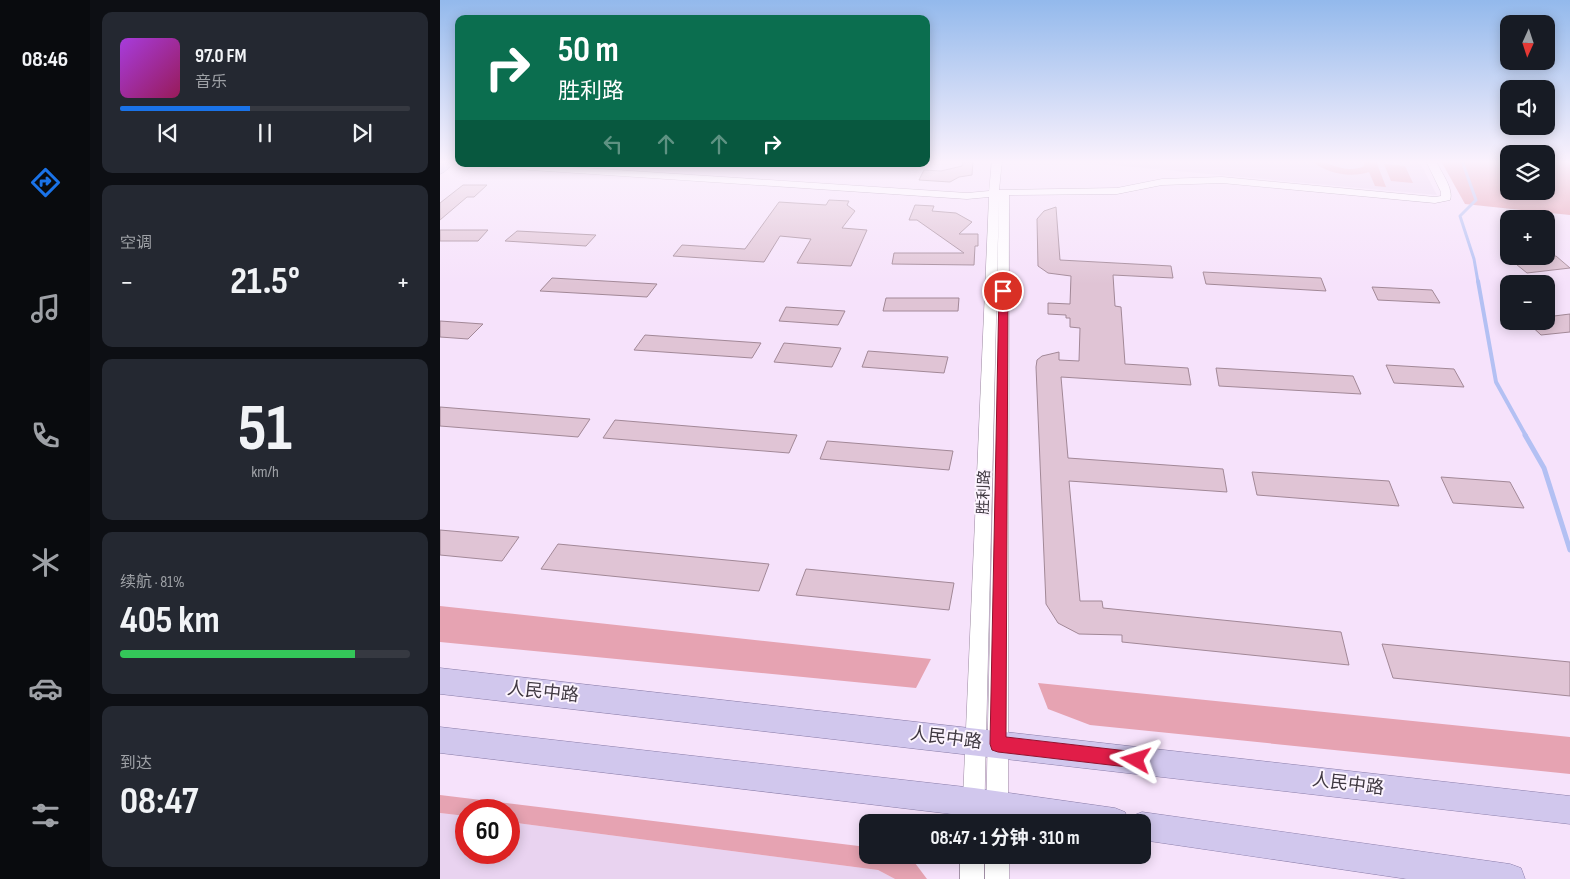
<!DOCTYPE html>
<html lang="zh">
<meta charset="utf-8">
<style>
body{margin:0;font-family:"Sofia Sans Condensed","Noto Sans SC",sans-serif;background:#242831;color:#f1f3f6;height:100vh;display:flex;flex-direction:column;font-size:19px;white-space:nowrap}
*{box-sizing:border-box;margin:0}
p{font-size:16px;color:#9ea1a6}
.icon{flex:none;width:28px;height:28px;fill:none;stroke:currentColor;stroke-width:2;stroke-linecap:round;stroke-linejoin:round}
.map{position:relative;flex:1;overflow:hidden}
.sheet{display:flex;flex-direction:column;gap:12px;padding:12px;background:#0d0f14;width:350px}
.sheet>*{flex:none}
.guide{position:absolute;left:15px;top:15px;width:475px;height:152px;border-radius:10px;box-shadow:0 2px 12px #0003;background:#0b6e4f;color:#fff;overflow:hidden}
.needle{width:32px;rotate:183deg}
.tools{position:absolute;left:1060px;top:15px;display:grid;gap:10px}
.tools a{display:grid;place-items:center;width:55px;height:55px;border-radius:10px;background:#171b24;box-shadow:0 2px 12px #0003;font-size:25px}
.speed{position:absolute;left:15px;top:799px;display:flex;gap:10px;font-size:25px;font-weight:700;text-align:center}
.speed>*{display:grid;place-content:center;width:65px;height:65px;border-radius:50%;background:#171b24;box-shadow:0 2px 12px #0003;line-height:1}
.speed .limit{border:8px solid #d22;background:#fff;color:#111}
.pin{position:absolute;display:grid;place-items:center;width:42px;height:42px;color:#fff;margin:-21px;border:2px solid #fff;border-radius:50%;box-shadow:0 1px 5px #0007}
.me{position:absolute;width:55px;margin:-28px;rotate:276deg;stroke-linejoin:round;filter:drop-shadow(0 0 4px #0008)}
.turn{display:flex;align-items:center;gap:18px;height:105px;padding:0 20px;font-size:22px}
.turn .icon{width:65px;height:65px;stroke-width:2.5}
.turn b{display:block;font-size:35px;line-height:42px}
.lanes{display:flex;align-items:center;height:48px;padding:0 20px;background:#0003;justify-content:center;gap:25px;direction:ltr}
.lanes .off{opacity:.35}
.big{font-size:38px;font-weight:700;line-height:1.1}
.sheet .card{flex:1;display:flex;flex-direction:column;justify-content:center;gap:8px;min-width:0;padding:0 18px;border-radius:10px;background:#242831}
.sheet .dial{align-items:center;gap:0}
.dial b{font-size:65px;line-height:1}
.song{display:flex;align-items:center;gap:15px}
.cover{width:60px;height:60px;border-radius:8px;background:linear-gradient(135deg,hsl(280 70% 55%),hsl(330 70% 35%))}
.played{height:5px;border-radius:2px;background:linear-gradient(90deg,#1a73e8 45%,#363941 45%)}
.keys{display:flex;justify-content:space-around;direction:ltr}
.heat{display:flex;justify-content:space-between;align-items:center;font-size:28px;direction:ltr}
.charge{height:8px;border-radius:4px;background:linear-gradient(90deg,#34c759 81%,#363941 0)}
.trip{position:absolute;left:419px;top:814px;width:292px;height:50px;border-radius:10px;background:#171b24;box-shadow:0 2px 12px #0003;font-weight:700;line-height:50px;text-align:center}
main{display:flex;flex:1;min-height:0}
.tabs{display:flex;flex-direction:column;width:90px;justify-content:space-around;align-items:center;background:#090b0e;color:#9ea1a6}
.tabs .icon{width:35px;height:35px}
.tabs .active{color:#1a73e8}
.tabs b{font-size:22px;color:#f1f3f6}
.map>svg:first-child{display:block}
.built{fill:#e9d3f0}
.green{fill:#e6a3b2}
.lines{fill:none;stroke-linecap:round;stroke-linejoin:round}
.stream-far2{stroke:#b3c0f3;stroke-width:3}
.stream-far1{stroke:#b3c0f3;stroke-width:4}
.stream{stroke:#b3c0f3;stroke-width:5}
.building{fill:#e0c4d5;stroke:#a28897}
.minor-casing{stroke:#9c8aa1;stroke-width:1}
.major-casing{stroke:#8a7da9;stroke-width:1}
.minor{fill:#fff;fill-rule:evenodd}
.major{fill:#d1c7ed;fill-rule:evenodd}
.route{fill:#e11d48;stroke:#92132f}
.labels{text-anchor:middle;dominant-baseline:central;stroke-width:4;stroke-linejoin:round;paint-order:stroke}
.street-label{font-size:15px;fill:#403942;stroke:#fcf4fe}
.near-street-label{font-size:18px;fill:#403942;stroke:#fcf4fe}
</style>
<main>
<nav class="tabs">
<b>08:46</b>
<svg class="icon active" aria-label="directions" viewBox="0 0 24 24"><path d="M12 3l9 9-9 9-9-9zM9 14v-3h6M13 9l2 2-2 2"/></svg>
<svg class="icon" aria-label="music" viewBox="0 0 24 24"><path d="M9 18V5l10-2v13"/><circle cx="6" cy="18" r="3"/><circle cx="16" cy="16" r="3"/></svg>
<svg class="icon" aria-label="phone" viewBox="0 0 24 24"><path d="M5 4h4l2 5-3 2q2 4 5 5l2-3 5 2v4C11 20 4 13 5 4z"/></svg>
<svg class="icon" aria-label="climate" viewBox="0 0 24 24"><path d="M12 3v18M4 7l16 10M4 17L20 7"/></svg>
<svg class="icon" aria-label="car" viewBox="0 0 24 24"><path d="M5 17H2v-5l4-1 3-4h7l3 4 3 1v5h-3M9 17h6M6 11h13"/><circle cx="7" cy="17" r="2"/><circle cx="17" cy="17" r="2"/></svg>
<svg class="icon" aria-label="filters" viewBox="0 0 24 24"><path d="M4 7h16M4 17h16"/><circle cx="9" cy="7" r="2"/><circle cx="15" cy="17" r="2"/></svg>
</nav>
<section class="sheet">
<div class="card">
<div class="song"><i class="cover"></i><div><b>97.0 FM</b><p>音乐</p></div></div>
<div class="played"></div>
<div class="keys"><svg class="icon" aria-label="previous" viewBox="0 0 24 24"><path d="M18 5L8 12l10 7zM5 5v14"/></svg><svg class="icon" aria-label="pause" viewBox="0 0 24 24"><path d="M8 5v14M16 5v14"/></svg><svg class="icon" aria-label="next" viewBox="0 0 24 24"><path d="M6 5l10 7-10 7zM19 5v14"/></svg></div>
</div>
<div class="card"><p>空调</p>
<div class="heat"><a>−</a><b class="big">21.5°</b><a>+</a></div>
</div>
<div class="card dial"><b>51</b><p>km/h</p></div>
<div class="card"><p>续航 · 81%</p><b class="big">405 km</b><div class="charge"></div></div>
<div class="card"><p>到达</p><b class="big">08:47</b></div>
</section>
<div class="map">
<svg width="1130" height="879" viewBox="0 0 1130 879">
<rect width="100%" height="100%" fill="#f6e2fb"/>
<path class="built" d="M627,161h352l18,34z
M0,813l26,3v36h43v-30l369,48 17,9h-455z"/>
<path class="green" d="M872,161c18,0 33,14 52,5l1,-5h11l10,26 -11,-1 -6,-14c-18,6 -42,2 -57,-11z
M1001,161h68v30h37v-30h24v54l-105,-11z
M944,164l21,2 8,17 -22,-2z
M0,606l491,53 -15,29 -476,-46z
M598,683l532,54v37l-480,-49 -42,-16z
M0,795l427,52 1,8h41l18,24h-32l-17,-9 -369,-48v-12h-43v6l-26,-3z"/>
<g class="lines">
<path class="stream-far2" d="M1022,161l14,39 -16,16 14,43 4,23"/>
<path class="stream-far1" d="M1038,281l18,101 30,54"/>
<path class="stream" d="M1085,435l19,33 26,82"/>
</g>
<path class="building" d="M523,161h10l-1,14 -13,2 -9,5 -31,-2 5,-10 17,1 21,-5z
M23,185h24l-13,12h-7l-27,23v-17z
M389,200l20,1 -2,4 8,6 -13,17 25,2 -16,36 -54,-3 14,-24 -31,-3 -16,26 -91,-6 9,-11 63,4 34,-47 47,3z
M475,205l19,1 -2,5 24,2 16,9 -13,12h19v12h-3l-1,19 -82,-1 2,-11h70l-47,-33h-8z
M616,207l4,53 111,6 2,12 -60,-3 2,31 6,1 4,57 63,4 3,17 -130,-8 7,81 155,11 4,23 -158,-11 11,120h22l1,7 238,24 8,33 -227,-23v-7l-43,-1 -21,-11 -12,-19 -10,-237 1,-7 5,-4 17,-4v8l20,1 1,-33 -10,-1v-9h-4v-3l-18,-1v-11l22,1 1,-28 -23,-3 -10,-7 -1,-47 7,-8z
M0,230h48l-10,11h-38z
M77,231l79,4 -10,11 -81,-5z
M1116,256l14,12 -43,5 -16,-13z
M763,272l118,6 5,13 -120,-7z
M112,278l105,6 -10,13 -107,-6z
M932,287l60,3 8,13 -62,-3z
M446,298h73l-1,13h-75z
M346,307l59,4 -7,14 -59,-4z
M1130,314v18l-29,3 -15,-14h20v-4z
M0,321l43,3 -15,15 -28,-2z
M205,335l116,8 -9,15 -118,-8z
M344,343l57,5 -9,19 -58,-5z
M428,351l80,6 -4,16 -82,-6z
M946,365l68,4 10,18 -70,-4z
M776,368l137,8 8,18 -142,-8z
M0,407l150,12 -12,18 -138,-11z
M175,420l182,15 -8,18 -186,-15z
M387,441l126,10 -4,19 -129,-11z
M812,472l137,9 10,25 -142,-11z
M1001,477l69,5 14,26 -71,-5z
M0,530l79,7 -17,24 -62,-6z
M118,544l211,20 -10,27 -218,-22z
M366,569l148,14 -5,27 -153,-15z
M942,644l188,18v34l-177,-18z"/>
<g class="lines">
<g class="minor-casing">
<path id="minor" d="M0,161h19v3h3h-19l-3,-1z
M552,161h10l-3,29 118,-2 45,-9 60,-2 213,20 6,-1v-4l-15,-31h10c5,11 18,28 14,39l-15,3 -213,-20 -60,2 -45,9 -108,1 -1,627h-22l13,-626 -15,626h-22l27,-625 -22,2 -480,-32 -5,-3h43l442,29 22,-2z
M520,855h24v24h-24z
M545,855h24v24h-24z"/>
</g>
<g class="major-casing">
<path id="major" d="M4,161h13l-13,11 -4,2v-10z
M0,668l1130,128v28l-1130,-130z
M0,727l534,61 141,20 10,4 4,10 3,-6 10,-4 368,52 11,4 4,11h-118l-265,-39v-18h-123l-579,-69z"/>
</g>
<use href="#minor" class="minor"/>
<use href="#major" class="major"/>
</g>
<linearGradient id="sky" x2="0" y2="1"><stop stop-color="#93b9ec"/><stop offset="0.57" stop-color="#fbf2fd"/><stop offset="1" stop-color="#fbf2fd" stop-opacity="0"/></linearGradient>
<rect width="1130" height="284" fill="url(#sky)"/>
<path class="route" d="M563,288l5,3 -2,446 130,15 6,2 2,6 -2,6 -6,2 -138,-16 -6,-2 -2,-6 9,-453z"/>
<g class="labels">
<g class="street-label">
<text transform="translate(544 492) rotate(-88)">胜利路</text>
</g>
<g class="near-street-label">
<text transform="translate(103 692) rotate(6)">人民中路</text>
<text transform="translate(506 738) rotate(7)">人民中路</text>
<text transform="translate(908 784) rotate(7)">人民中路</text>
</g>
</g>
</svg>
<div class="tools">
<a><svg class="needle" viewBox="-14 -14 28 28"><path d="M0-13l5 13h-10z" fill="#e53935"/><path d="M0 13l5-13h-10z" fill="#9ea1a6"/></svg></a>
<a><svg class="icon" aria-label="sound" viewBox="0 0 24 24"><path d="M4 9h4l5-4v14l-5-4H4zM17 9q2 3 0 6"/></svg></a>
<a><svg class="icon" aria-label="layers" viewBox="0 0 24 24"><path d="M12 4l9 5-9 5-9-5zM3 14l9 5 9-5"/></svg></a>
<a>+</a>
<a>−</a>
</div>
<div class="speed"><div class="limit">60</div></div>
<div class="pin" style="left:563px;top:291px;background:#d93025"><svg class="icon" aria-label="arrive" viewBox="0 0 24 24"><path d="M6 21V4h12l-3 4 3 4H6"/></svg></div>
<svg class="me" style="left:696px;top:760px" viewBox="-20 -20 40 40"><path d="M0-17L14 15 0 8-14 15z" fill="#e11d48" stroke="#fff" stroke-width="4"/></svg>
<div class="trip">08:47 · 1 分钟 · 310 m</div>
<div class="guide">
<div class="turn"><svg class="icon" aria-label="right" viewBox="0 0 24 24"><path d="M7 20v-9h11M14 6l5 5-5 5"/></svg><div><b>50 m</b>胜利路</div></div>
<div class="lanes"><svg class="icon off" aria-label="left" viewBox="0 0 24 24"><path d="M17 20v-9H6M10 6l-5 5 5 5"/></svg><svg class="icon off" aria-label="ahead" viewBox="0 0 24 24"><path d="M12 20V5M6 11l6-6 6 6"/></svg><svg class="icon off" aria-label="ahead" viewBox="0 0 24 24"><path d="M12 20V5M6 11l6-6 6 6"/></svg><svg class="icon" aria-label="right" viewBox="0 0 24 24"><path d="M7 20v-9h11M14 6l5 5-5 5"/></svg></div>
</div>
</div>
</main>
